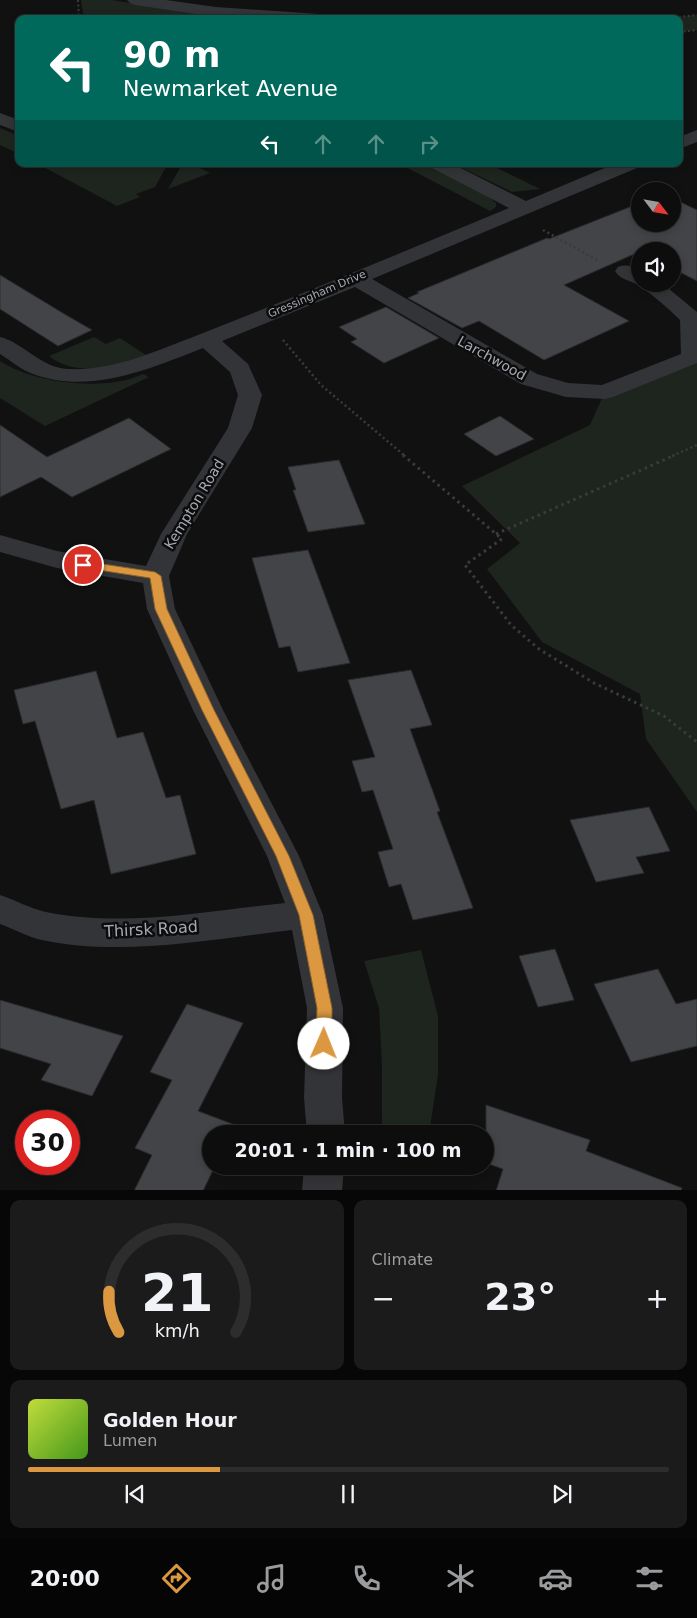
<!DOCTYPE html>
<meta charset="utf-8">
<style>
body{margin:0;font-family:"DejaVu Sans",sans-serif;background:#1b1b1c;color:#f1f3f6;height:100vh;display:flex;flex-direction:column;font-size:19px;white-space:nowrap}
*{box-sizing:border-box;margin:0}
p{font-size:16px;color:#9a9c9e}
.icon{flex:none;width:28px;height:28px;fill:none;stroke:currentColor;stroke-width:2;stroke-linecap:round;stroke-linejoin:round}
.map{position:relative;height:1190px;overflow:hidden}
.panel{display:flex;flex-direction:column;gap:10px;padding:10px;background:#070708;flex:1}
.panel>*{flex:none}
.hud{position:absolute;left:15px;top:15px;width:668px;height:152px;border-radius:10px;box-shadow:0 2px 8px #0003,0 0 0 1px #2d2d2e;background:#00695c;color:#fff;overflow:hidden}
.needle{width:32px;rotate:121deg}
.buttons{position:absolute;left:631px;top:182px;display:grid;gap:10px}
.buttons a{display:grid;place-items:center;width:50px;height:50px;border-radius:50%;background:#0d0d0e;box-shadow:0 2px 8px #0003,0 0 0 1px #2d2d2e;font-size:25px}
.speed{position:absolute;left:15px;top:1110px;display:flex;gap:10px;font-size:25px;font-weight:700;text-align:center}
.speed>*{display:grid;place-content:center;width:65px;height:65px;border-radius:50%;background:#0d0d0e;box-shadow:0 2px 8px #0003,0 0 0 1px #2d2d2e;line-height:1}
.speed .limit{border:8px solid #d22;background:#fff;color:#111}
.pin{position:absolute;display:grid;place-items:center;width:42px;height:42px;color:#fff;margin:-21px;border:2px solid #fff;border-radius:50%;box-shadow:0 1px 5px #0007}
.me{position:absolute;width:55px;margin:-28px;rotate:1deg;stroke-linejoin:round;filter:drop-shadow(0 0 4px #0008)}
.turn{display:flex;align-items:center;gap:18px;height:105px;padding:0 25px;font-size:22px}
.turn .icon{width:65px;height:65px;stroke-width:2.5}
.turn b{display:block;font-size:35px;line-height:42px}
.lanes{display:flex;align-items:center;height:48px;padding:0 25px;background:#0003;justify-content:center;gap:25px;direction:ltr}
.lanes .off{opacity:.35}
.big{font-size:38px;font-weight:700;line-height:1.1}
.panel .card{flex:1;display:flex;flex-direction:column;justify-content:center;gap:8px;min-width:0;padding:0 18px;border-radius:10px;background:#1b1b1c}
.panel .dial{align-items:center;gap:0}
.dial svg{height:130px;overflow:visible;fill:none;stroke:#2d2d2e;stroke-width:7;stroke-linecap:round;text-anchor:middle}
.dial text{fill:#f1f3f6;stroke:none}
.song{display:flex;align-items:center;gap:15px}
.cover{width:60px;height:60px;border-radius:8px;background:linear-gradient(135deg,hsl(70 70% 55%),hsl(100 70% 35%))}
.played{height:5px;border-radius:2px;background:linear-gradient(90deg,#db9840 30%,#2d2d2e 30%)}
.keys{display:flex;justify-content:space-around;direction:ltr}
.heat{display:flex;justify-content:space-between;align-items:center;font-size:28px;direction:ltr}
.panel .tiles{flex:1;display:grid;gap:10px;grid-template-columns:1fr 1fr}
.card:last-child{grid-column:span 2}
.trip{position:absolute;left:202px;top:1125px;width:292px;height:50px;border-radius:25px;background:#0d0d0e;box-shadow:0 2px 8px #0003,0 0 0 1px #2d2d2e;font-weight:700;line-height:50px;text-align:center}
.tabs{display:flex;height:80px;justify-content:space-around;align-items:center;background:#050506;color:#9a9c9e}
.tabs .icon{width:35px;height:35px}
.tabs .on{color:#db9840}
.tabs b{font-size:22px;color:#f1f3f6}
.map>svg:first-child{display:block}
.green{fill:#1e241e}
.building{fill:#434447;stroke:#2b2c2e}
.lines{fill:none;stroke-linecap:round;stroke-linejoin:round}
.path-far2{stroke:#393b3e;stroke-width:2;stroke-dasharray:2 2.5;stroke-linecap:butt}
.path-far1{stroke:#393b3e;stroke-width:2.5;stroke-dasharray:2 3;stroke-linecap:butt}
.path{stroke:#393b3e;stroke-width:3;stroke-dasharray:2.5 4;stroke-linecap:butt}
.minor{fill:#333437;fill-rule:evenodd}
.route{fill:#db9840;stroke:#8e632a}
.labels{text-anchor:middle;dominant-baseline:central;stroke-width:5;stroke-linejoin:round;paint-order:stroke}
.far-street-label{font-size:11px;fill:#a4aab1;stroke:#0c0c0d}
.street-label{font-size:14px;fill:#a4aab1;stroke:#0c0c0d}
.near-street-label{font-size:16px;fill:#a4aab1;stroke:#0c0c0d}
</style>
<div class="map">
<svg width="697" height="1191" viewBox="0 0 697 1191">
<rect width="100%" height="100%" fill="#111112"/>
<path class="green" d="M81,0h31l80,13 73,6h-181z
M697,15v15l-18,2v-13h-18z
M0,128l19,8v18l-19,-9z
M38,164l129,1 -12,22 -19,7 4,3 -23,9z
M192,164l18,9 -42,16 13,-23z
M400,164h26l60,31 10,8v4l-6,4z
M454,164h35l51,25 -28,3z
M94,337l12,7 14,-6 26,17c-32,10 -67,24 -97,1z
M697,359v453l-51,-73 -6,-45 -98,-52 -55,-73 33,-26 -58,-57 128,-61 16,-36z
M0,361c31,20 85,27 121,20 7,-1 15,-4 22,-7l6,3 -104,49 -45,-28z
M421,950l17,66v59l-9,59h-47v-68l-3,-58 -15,-47z"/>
<path class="building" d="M672,198l25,12v71l-25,-13v-17h-31l-77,34 65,36 -85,39 -65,-39 -17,7 -54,-30 11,-5 -2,-1 130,-54 2,1 91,-36v21h32z
M0,275l66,40 26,15 -34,16 -58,-37z
M386,307l53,31 -55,25 -33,-21 6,-3 -18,-12z
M500,416l34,23 -38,17 -32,-22z
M129,418l42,31 -99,48 -31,-20 -41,20v-72l47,32z
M339,460l26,64 -57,8 -15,-42h3l-8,-23z
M308,550l42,113 -52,9 -8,-26 -11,2 -27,-90z
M411,670l21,55 -22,4 30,82 -3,1 36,96 -60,12 -12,-36 -12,3 -11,-35 15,-3 -20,-59 -11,2 -10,-31 23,-4 -27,-77z
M96,671l21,67 26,-6 23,66 14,-3 16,59 -85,20 -17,-74 -33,9 -26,-88 -12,3 -9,-34z
M649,807l21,44 -34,6 8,16 -48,9 -26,-62z
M555,949l19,51 -36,7 -19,-51z
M658,969l18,35 21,-5v47l-66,16 -37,-78z
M0,1000l123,36 -31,60 -51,-16 10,-16 -51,-16z
M187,1004l56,19 -45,88 37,14 -5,9h-19v32h4l-12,25h-69l18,-36 -17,-7 37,-68 -22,-8z
M486,1105l104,35 -4,11 96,37 -1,3h-185l7,-22 -17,-6z"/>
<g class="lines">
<path class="path-far2" d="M78,0l1,19
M661,19l36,-4
M679,32l18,-2"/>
<path class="path-far1" d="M543,230l54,30
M283,340l38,45 84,71
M672,456l25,-11"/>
<path class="path" d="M403,455l99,84 -37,26 46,60 28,24 55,34 70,33 33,26
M496,534l179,-79"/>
<path class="minor" d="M127,0h39l50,7 103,7 6,2 2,3h-80l-31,-2 -81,-12 -5,-2z
M0,113l19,7v12l-19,-7z
M697,130v12l-18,7v-12z
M430,164h23l73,37 88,-37h25l-2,4 -265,111 165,95 31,9 34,2 79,-31 -1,-34c-13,-13 -27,-25 -42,-35 -8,-5 -18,-5 -23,-14l3,-4c9,-3 14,-1 22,4v13h23l34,28v51l-84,34 -8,2 -39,-2 -45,-13 -166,-97 -133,54 26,23 14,31 -10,33 -65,106 -18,42 6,33 48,101 76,146 24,59 20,93 -1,90 3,36h-38l-3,-36 3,-90 -15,-78c-79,9 -171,27 -250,10 -14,-3 -28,-11 -42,-16v-29c15,5 31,14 46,17 78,16 161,-1 239,-9l-18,-47 -74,-146 -46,-101 -4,-26 -86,-15 -57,-16v-17l57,16 89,15 15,-32 67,-106 10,-33 -8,-23 -27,-24c-54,21 -113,47 -170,26 -12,-4 -23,-14 -33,-20v-17c24,6 41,31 68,32 45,2 88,-18 130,-34 105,-41 207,-84 311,-127l-77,-40z
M304,1166h40l-2,25h-40z"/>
</g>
<path class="route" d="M83,561l72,11 6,4 6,33 47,101 75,146 24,59 19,93v36l-3,5 -5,2 -5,-2 -3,-5 1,-36 -18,-93 -23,-59 -74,-146 -47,-101 -5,-31 -71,-11 -1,-2z"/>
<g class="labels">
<g class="far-street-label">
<text transform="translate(317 294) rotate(-23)">Gressingham Drive</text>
</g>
<g class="street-label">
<text transform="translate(492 358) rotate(29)">Larchwood</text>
<text transform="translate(194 504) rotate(-59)">Kempton Road</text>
</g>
<g class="near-street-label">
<text transform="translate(151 929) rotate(-3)">Thirsk Road</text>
</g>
</g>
</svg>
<div class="buttons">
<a><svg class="needle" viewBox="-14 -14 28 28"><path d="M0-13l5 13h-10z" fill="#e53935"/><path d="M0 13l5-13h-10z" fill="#9a9c9e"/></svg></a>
<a><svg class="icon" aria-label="sound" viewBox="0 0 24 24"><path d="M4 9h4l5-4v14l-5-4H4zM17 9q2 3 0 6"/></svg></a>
</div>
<div class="speed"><div class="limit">30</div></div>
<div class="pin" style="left:83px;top:565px;background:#d93025"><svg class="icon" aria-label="arrive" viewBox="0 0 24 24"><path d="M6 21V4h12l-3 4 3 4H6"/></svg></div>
<svg class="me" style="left:324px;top:1044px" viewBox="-20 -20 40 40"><circle r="19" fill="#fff"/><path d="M0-13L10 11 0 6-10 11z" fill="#db9840"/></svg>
<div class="trip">20:01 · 1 min · 100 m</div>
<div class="hud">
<div class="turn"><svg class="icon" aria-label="left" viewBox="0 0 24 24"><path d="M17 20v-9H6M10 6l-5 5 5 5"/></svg><div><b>90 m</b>Newmarket Avenue</div></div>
<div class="lanes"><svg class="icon" aria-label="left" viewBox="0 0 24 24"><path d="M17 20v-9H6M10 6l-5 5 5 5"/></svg><svg class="icon off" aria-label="ahead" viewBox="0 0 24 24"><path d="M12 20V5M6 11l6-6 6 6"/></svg><svg class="icon off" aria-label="ahead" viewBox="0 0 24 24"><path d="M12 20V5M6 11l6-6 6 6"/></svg><svg class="icon off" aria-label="right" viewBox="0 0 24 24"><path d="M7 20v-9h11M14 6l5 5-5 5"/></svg></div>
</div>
</div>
<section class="panel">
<div class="tiles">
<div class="card dial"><svg viewBox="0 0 100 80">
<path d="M14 69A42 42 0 1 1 86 69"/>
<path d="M14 69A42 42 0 0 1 8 44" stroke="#db9840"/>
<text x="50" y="56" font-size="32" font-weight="700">21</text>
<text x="50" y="72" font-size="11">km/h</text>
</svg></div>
<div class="card"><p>Climate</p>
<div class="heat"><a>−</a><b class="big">23°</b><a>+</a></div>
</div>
<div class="card">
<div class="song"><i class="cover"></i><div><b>Golden Hour</b><p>Lumen</p></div></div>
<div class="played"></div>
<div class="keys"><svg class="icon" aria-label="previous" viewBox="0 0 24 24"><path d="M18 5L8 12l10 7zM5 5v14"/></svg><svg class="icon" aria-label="pause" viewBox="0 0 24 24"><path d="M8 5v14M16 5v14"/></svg><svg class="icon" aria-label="next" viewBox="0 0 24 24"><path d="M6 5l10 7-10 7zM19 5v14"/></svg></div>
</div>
</div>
</section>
<nav class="tabs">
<b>20:00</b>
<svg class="icon on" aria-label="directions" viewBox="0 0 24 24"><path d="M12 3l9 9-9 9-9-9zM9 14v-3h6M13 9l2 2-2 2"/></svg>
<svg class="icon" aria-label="music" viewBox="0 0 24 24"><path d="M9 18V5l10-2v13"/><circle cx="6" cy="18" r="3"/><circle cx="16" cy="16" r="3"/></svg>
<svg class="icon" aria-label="phone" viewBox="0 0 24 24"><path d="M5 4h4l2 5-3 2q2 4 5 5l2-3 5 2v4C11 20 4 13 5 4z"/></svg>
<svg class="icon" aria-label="climate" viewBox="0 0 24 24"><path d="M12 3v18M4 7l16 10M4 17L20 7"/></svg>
<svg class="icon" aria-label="car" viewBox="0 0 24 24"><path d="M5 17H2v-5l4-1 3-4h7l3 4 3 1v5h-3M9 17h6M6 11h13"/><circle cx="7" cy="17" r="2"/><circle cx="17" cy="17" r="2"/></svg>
<svg class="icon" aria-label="filters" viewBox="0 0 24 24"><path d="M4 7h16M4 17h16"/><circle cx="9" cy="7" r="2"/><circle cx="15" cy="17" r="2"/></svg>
</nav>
